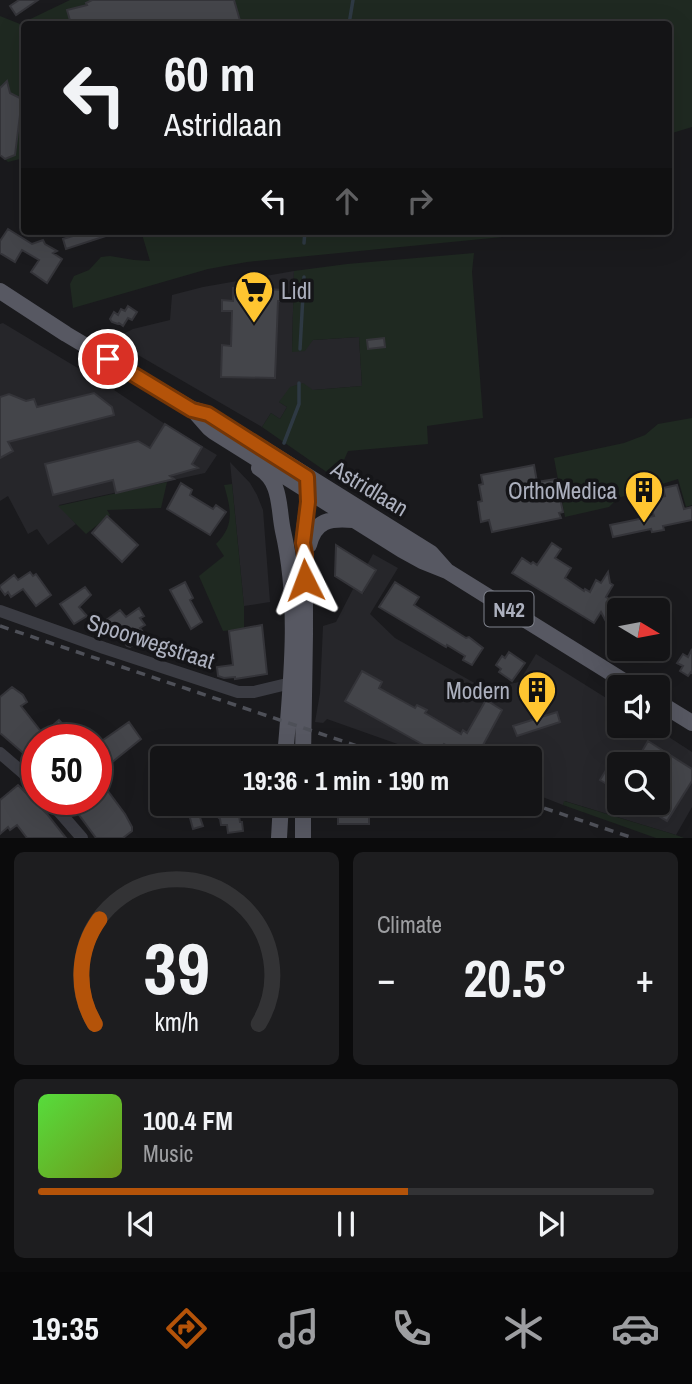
<!DOCTYPE html>
<meta charset="utf-8">
<style>
body{margin:0;font-family:"Archivo Narrow",sans-serif;background:#1d1d1f;color:#f1f3f6;height:100vh;display:flex;flex-direction:column;font-size:26px;white-space:nowrap}
*{box-sizing:border-box;margin:0}
p{font-size:23px;color:#9d9ea1}
.icon{flex:none;width:38px;height:38px;fill:none;stroke:currentColor;stroke-width:2;stroke-linecap:round;stroke-linejoin:round}
.map{position:relative;height:838px;overflow:hidden}
.drawer{display:flex;flex-direction:column;gap:14px;padding:14px;background:#0b0b0c;flex:1}
.drawer>*{flex:none}
.top-card{position:absolute;left:21px;top:21px;width:651px;height:214px;border-radius:7px;box-shadow:0 7px 28px #0002,0 0 0 2px #333335;background:#141416;color:#f1f3f6;overflow:hidden}
.needle{width:46px;rotate:100deg}
.buttons{position:absolute;left:607px;top:598px;display:grid;gap:14px}
.buttons a{display:grid;place-items:center;width:63px;height:63px;border-radius:7px;background:#141416;box-shadow:0 7px 28px #0002,0 0 0 2px #333335;font-size:35px}
.speed{position:absolute;left:21px;top:724px;display:flex;gap:14px;font-size:35px;font-weight:700;text-align:center}
.speed>*{display:grid;place-content:center;width:91px;height:91px;border-radius:50%;background:#141416;box-shadow:0 7px 28px #0002,0 0 0 2px #333335;line-height:1}
.speed .limit{border:10px solid #d22;background:#fff;color:#111}
.pin{position:absolute;display:grid;place-items:center;width:60px;height:60px;color:#fff;margin:-30px;border:4px solid #fff;border-radius:50%;box-shadow:0 2px 7px #0007}
.me{position:absolute;width:77px;margin:-38px;rotate:357deg;stroke-linejoin:round;filter:drop-shadow(0 0 5px #0008)}
.turn{display:flex;align-items:center;gap:24px;height:147px;padding:0 28px;font-size:32px}
.turn .icon{width:91px;height:91px;stroke-width:2.5}
.turn b{display:block;font-size:49px;line-height:60px}
.lanes{display:flex;align-items:center;height:66px;padding:0 28px;background:#0003;justify-content:center;gap:35px;direction:ltr}
.lanes .off{opacity:.35}
.big{font-size:52px;font-weight:700;line-height:1.1}
.drawer .widget{flex:1;display:flex;flex-direction:column;justify-content:center;gap:10px;min-width:0;padding:0 24px;border-radius:10px;background:#1d1d1f}
.drawer .dial{align-items:center;gap:0}
.dial svg{height:182px;overflow:visible;fill:none;stroke:#333335;stroke-width:7;stroke-linecap:round;text-anchor:middle}
.dial text{fill:#f1f3f6;stroke:none}
.song{display:flex;align-items:center;gap:21px}
.cover{width:84px;height:84px;border-radius:10px;background:linear-gradient(135deg,hsl(110 70% 55%),hsl(80 70% 35%))}
.played{height:7px;border-radius:4px;background:linear-gradient(90deg,#b45309 60%,#333335 60%)}
.keys{display:flex;justify-content:space-around;direction:ltr}
.heat{display:flex;justify-content:space-between;align-items:center;font-size:38px;direction:ltr}
.drawer .tiles{flex:1;display:grid;gap:14px;grid-template-columns:1fr 1fr}
.widget:last-child{grid-column:span 2}
.trip{position:absolute;left:150px;top:746px;width:392px;height:70px;border-radius:7px;background:#141416;box-shadow:0 7px 28px #0002,0 0 0 2px #333335;font-weight:700;line-height:70px;text-align:center}
.tab-bar{display:flex;height:112px;justify-content:space-around;align-items:center;background:#080809;color:#9d9ea1}
.tab-bar .icon{width:49px;height:49px}
.tab-bar .on{color:#b45309}
.tab-bar b{font-size:32px;color:#f1f3f6}
.map>svg:first-child{display:block}
.built{fill:#26262a;fill-rule:evenodd}
.green{fill:#1f2921}
.lines{fill:none;stroke-linecap:round;stroke-linejoin:round}
.stream{stroke:#2e3943;stroke-width:3.5}
.building{fill:#44454a;stroke:#343439;stroke-width:2}
.minor{stroke:#3b3c43;stroke-width:12}
.major{stroke:#575862;stroke-width:16}
.rail{stroke:#4e5058;stroke-width:3.5;stroke-dasharray:9 7;stroke-linecap:butt}
.route-casing{stroke:#753606;stroke-width:18}
.route{stroke:#b45309;stroke-width:12}
.labels{text-anchor:middle;dominant-baseline:central;stroke-width:7;stroke-linejoin:round;paint-order:stroke}
.shield{fill:#151518;stroke:#7f828c;stroke-width:2}
.shield-label{font-size:21px;font-weight:bold;fill:#acb0be}
.poi-label{font-size:23px;fill:#acb0be;stroke:#151518;text-anchor:end}
.street-label{font-size:23px;fill:#acb0be;stroke:#151518}
</style>
<div class="map">
<svg width="692" height="838" viewBox="0 0 692 838">
<rect width="100%" height="100%" fill="#1a1a1d"/>
<path class="built" d="M294,271l-2,81 21,-12 46,-3 3,49 -49,4 -34,12 8,5 -7,12 -9,-6 -9,14 -148,-86 7,-6 12,-6 37,-9 2,-25 31,-8z
M3,323l108,65 54,36 52,31 -12,18 -146,32 17,19 -28,21 -11,-16 -9,5 -20,-38 -8,5v-177z
M230,462l20,21 7,12 6,15 7,92 -26,4z
M373,554l25,14 -28,46 25,24 90,51 34,-7 17,-28 83,52 1,20h32l40,26v55l-16,28 -111,-34 -2,4 -33,-13v-34h-93l-110,-39 -4,4 -8,-1 5,-29 3,-67 13,-4 17,-33 10,5 12,-24 -8,-5zM620,765h38v38h-38z"/>
<path class="green" d="M70,0h622v127l-23,7 -1,-110h-644v134l-16,4 -3,-3 10,-4 7,-56 -15,-7 -7,-1v-75l20,8z
M141,231h424l-318,31 -39,7 -135,39 -3,-24 4,-8 15,-6 12,-13 9,-1 24,4 16,1z
M474,253l-2,19 11,146 -56,8 1,18 -80,7 -7,16 16,11 -6,11 -89,-62 9,-14 9,6 7,-12 -8,-5 11,-15 13,-4 10,7 49,-4 -3,-49 -46,3 -8,11 -13,1 2,-81 53,-7z
M692,418v87l-6,2 -8,-28 -60,19 -9,9 -44,10 -11,-59 70,-15 21,-8 13,-11z
M167,482l-6,26 -54,2 3,5 -24,19 -28,-28z
M232,484l12,122v23l-21,2 -24,-55 25,-20 -8,-12c19,-19 15,-35 8,-59z
M564,801l112,34 8,3h-28l-93,-33z"/>
<g class="lines">
<path class="stream" d="M349,24l4,-24
M304,243l1,-12
M300,349l4,-72
M284,443l15,-39v-21"/>
</g>
<path class="building" d="M19,0h19l-22,15 -6,-9z
M92,0h142l7,24h-170l-4,-14 20,-5 -1,-2z
M7,81l3,12 12,6 -7,56 -10,4 -5,-4v-67z
M8,229l24,15 11,-4 2,4 12,7 -4,2 9,6 -15,24 -16,-11 8,-12 -17,-10 -7,12 -15,-9v-12z
M89,231h26v2l-49,16 -3,-10z
M233,288l54,2v11h-9l-3,77 -54,-1 1,-32 9,1 1,-35h-10v-11l11,1z
M128,306l9,6 -5,8 -4,-2 -5,8 -4,-3 -1,1 -6,-2 -2,-3 4,-7 4,3 3,-6 4,2z
M384,338l1,9 -17,2 -1,-9z
M94,393l18,14 2,8 -106,27 5,9 -13,7v-61l9,-3 17,7 8,-2 3,8z
M165,424l37,23 -10,17 6,4 -28,8 4,3 -58,14 -3,-13 -60,15 -8,-31 93,-23 12,7z
M534,465l3,17 19,-3 7,33 -4,1 2,5 -69,14 -3,-12 -8,2 -3,-20 4,-1 -3,-16 4,-1 -2,-9z
M181,483l11,7 -2,5 23,14 3,-4 10,7 -16,23 -43,-26z
M677,485l7,24 8,-2v13l-29,6 1,4 -12,2 -1,-3 -38,8 -3,-12 44,-9 -5,-15 16,-5 -2,-8z
M107,516l31,29 -16,17 -30,-29z
M552,543l9,6 -6,9 16,10 -6,10 19,13 1,-2 5,3 6,-12 5,3 7,-11 2,11 3,2 -7,12 14,9v18l-11,3 -8,-15 -7,11 -82,-50 10,-15 9,6 2,-2 4,3z
M336,545l40,25 -14,23 -27,-17z
M30,572l3,4 3,-2 15,21 -15,11 -13,-17 -12,8 -3,-5 -3,3 -5,-7v-2l14,-11 4,5z
M185,582l8,16 -3,2 12,22 -11,7 -21,-39z
M395,582l24,15 -5,8 52,33 3,-1 14,11 -11,17 -9,-5 2,-4 -18,-11 -1,2 -67,-40z
M85,587l6,8 -12,12 8,9 -13,8 -14,-20z
M139,608l5,8 -4,2 5,7 -5,3 6,8 -16,11 -3,-1 -13,-17 -9,7 -7,-10 22,-16 6,7z
M262,625l5,49 -32,5v-2l-11,1 -6,-2 -1,-9 16,-2 -4,-34z
M692,649v24l-1,-1 -3,4 -8,-5 3,-5 -6,-3 6,-9 5,3z
M509,652l16,11 -13,18 -13,-9 2,-3 -5,-4 6,-9 3,2z
M362,671l20,11 -3,6 36,20 2,-3 10,5 -2,3 36,21 2,-4 4,3 19,-33 16,10 -26,48h-8l-24,-14 -6,9 -93,-52z
M12,687l11,8 4,7 -6,4 22,28 16,-14 17,20h-39v25l-37,-32v-36z
M557,712l3,10 -43,14 -4,-10z
M129,722l12,17 -45,36 29,39 7,13v4l-9,7h-27l-28,-38h28v-55z
M648,741l44,28v12l-25,40 -29,-18h20v-38h-24z
M608,767l12,7v18l-20,-12z
M18,785l29,29 19,24h-39l-10,-13 -7,5 -2,-3 -8,7v-34z
M195,803l8,23 -10,3 -6,-22z
M225,803l7,14 7,-1 1,6h2l1,9 -15,2 -1,-8h-6l-1,-6 -9,-9z
M369,805v19h-31v-18z"/>
<g class="lines">
<path class="minor" d="M0,611l104,37 134,44h16l37,-9
M0,753l37,32
M49,800l33,38"/>
<path class="major" d="M0,291l66,43 126,75 16,5 223,139 16,18
M194,411l15,17 5,4 188,118 20,11 25,10 188,117
M259,468c23,14 19,40 24,63 17,74 8,152 2,227
M309,545c6,-25 21,-27 44,-25
M658,702l34,21
M303,758l2,-124v-80c-5,-23 5,-46 3,-70
M279,838l2,-35
M303,838v-35"/>
<path class="rail" d="M0,626l393,132
M509,803l27,9
M529,803l104,35"/>
</g>
<g class="lines">
<g class="route-casing">
<path id="route" d="M108,359l84,51 16,4 99,63 1,25 -5,41 2,11v26"/>
</g>
<use href="#route" class="route"/>
</g>
<defs>
<g id="supermarket-pin" transform="scale(2.0125)"><path d="M0 17L-7.5 6A9.5 9.5 0 1 1 7.5 6Z" fill="#ffc530" stroke="#151518"/><path d="M-6-5.5h2.5l.6 2H6L4.5 2H-2.5L-4.4-4H-6ZM-1.5 3.2a1.3 1.3 0 1 0 .1 0ZM3 3.2a1.3 1.3 0 1 0 .1 0Z" fill="#111"/></g>
<g id="building-pin" transform="scale(2.0125)"><path d="M0 17L-7.5 6A9.5 9.5 0 1 1 7.5 6Z" fill="#ffc530" stroke="#151518"/><path d="M-4-6H4V6H1V3H-1V6H-4ZM-2.5-4.3h1.7v1.8h-1.7ZM.8-4.3h1.7v1.8H.8ZM-2.5-1h1.7V.8h-1.7ZM.8-1h1.7V.8H.8Z" fill="#111"/></g>
</defs>
<g fill-rule="evenodd">
<use href="#supermarket-pin" x="254" y="290"/>
<use href="#building-pin" x="644" y="490"/>
<use href="#building-pin" x="537" y="690"/>
</g>
<g class="labels">
<rect class="shield" x="484.5" y="591.5" width="49" height="35" rx="5"/>
<g class="shield-label">
<text x="509" y="609">N42</text>
</g>
<g class="poi-label">
<text x="281" y="290" text-anchor="start">Lidl</text>
<text x="617" y="490">OrthoMedica</text>
<text x="510" y="690">Modern</text>
</g>
<g class="street-label">
<text transform="translate(370 488) rotate(31)">Astridlaan</text>
<text transform="translate(151 641) rotate(18)">Spoorwegstraat</text>
</g>
</g>
</svg>
<div class="buttons">
<a><svg class="needle" viewBox="-14 -14 28 28"><path d="M0-13l5 13h-10z" fill="#e53935"/><path d="M0 13l5-13h-10z" fill="#9d9ea1"/></svg></a>
<a><svg class="icon" aria-label="sound" viewBox="0 0 24 24"><path d="M4 9h4l5-4v14l-5-4H4zM17 9q2 3 0 6"/></svg></a>
<a><svg class="icon" aria-label="search" viewBox="0 0 24 24"><circle cx="10" cy="10" r="6"/><path d="M15 15l6 6"/></svg></a>
</div>
<div class="speed"><div class="limit">50</div></div>
<div class="pin" style="left:108px;top:359px;background:#d93025"><svg class="icon" aria-label="arrive" viewBox="0 0 24 24"><path d="M6 21V4h12l-3 4 3 4H6"/></svg></div>
<svg class="me" style="left:305px;top:580px" viewBox="-20 -20 40 40"><path d="M0-17L14 15 0 8-14 15z" fill="#b45309" stroke="#fff" stroke-width="4"/></svg>
<div class="trip">19:36 · 1 min · 190 m</div>
<div class="top-card">
<div class="turn"><svg class="icon" aria-label="left" viewBox="0 0 24 24"><path d="M17 20v-9H6M10 6l-5 5 5 5"/></svg><div><b>60 m</b>Astridlaan</div></div>
<div class="lanes"><svg class="icon" aria-label="left" viewBox="0 0 24 24"><path d="M17 20v-9H6M10 6l-5 5 5 5"/></svg><svg class="icon off" aria-label="ahead" viewBox="0 0 24 24"><path d="M12 20V5M6 11l6-6 6 6"/></svg><svg class="icon off" aria-label="right" viewBox="0 0 24 24"><path d="M7 20v-9h11M14 6l5 5-5 5"/></svg></div>
</div>
</div>
<section class="drawer">
<div class="tiles">
<div class="widget dial"><svg viewBox="0 0 100 80">
<path d="M14 69A42 42 0 1 1 86 69"/>
<path d="M14 69A42 42 0 0 1 16 23" stroke="#b45309"/>
<text x="50" y="56" font-size="32" font-weight="700">39</text>
<text x="50" y="72" font-size="11">km/h</text>
</svg></div>
<div class="widget"><p>Climate</p>
<div class="heat"><a>−</a><b class="big">20.5°</b><a>+</a></div>
</div>
<div class="widget">
<div class="song"><i class="cover"></i><div><b>100.4 FM</b><p>Music</p></div></div>
<div class="played"></div>
<div class="keys"><svg class="icon" aria-label="previous" viewBox="0 0 24 24"><path d="M18 5L8 12l10 7zM5 5v14"/></svg><svg class="icon" aria-label="pause" viewBox="0 0 24 24"><path d="M8 5v14M16 5v14"/></svg><svg class="icon" aria-label="next" viewBox="0 0 24 24"><path d="M6 5l10 7-10 7zM19 5v14"/></svg></div>
</div>
</div>
</section>
<nav class="tab-bar">
<b>19:35</b>
<svg class="icon on" aria-label="directions" viewBox="0 0 24 24"><path d="M12 3l9 9-9 9-9-9zM9 14v-3h6M13 9l2 2-2 2"/></svg>
<svg class="icon" aria-label="music" viewBox="0 0 24 24"><path d="M9 18V5l10-2v13"/><circle cx="6" cy="18" r="3"/><circle cx="16" cy="16" r="3"/></svg>
<svg class="icon" aria-label="phone" viewBox="0 0 24 24"><path d="M5 4h4l2 5-3 2q2 4 5 5l2-3 5 2v4C11 20 4 13 5 4z"/></svg>
<svg class="icon" aria-label="climate" viewBox="0 0 24 24"><path d="M12 3v18M4 7l16 10M4 17L20 7"/></svg>
<svg class="icon" aria-label="car" viewBox="0 0 24 24"><path d="M5 17H2v-5l4-1 3-4h7l3 4 3 1v5h-3M9 17h6M6 11h13"/><circle cx="7" cy="17" r="2"/><circle cx="17" cy="17" r="2"/></svg>
</nav>
